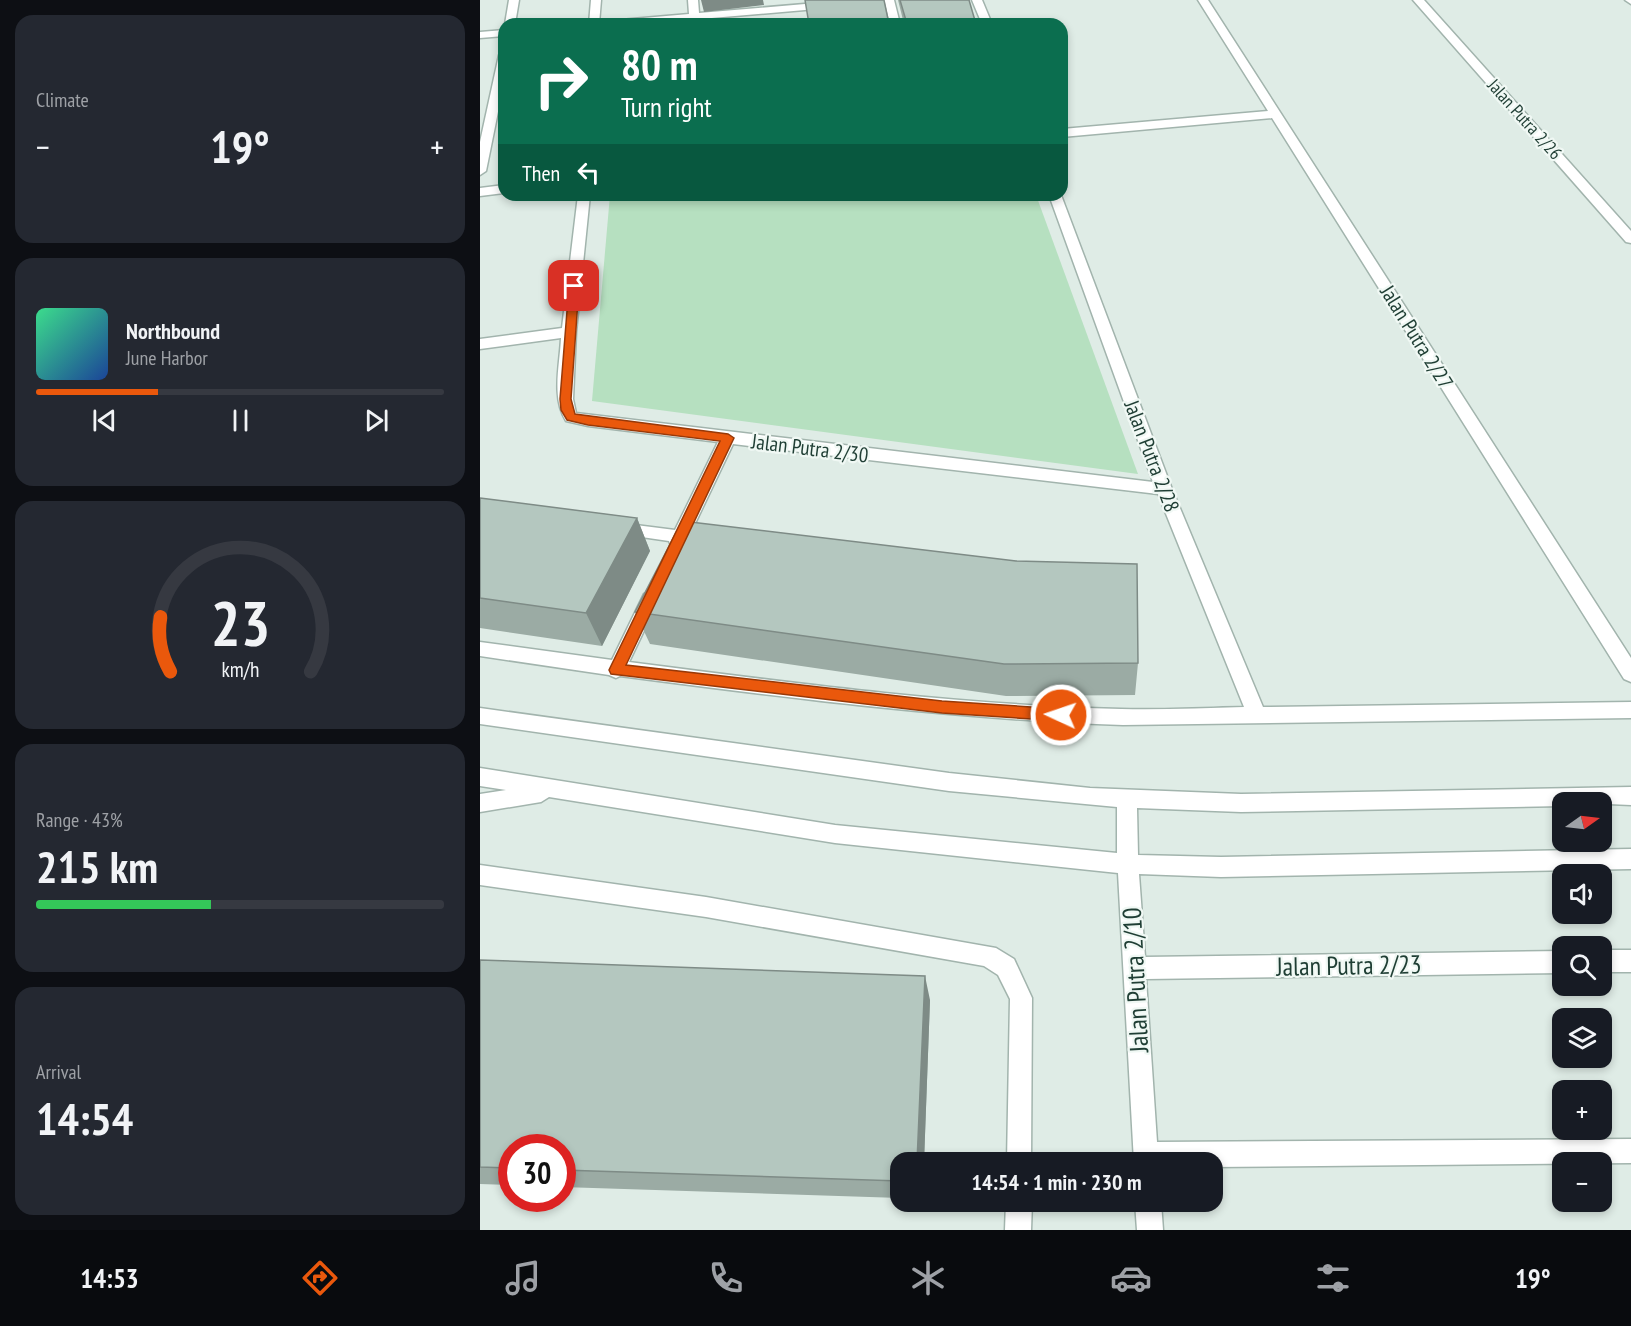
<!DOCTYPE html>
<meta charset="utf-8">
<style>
body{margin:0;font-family:"PT Sans Narrow",sans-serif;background:#242831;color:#f1f3f6;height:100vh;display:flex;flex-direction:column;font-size:22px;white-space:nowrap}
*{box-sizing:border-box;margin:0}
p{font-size:20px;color:#9ea1a6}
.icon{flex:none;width:33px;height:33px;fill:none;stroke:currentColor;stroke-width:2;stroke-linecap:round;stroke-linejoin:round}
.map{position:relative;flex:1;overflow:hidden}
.details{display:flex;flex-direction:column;gap:15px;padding:15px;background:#0d0f14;width:480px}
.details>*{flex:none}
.guide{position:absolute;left:18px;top:18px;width:570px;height:183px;border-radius:18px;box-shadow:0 3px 9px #0003;background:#0b6e4f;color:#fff;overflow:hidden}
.needle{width:39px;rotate:76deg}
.tools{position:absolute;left:1072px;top:792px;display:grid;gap:12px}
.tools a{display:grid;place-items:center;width:60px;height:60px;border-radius:12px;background:#171b24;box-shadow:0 3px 9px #0003;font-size:30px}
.speed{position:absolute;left:18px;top:1134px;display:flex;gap:12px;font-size:30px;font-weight:700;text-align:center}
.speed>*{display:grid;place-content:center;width:78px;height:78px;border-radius:50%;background:#171b24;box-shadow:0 3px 9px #0003;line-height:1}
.speed .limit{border:9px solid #d22;background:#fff;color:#111}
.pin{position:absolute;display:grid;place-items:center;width:51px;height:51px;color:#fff;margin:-26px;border-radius:12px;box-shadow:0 3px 9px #0006}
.me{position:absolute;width:66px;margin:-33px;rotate:273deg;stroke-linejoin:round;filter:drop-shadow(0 0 4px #0008)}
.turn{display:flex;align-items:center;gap:21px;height:126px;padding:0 24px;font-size:27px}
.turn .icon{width:78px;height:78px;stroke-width:2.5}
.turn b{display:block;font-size:42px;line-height:51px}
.then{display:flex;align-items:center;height:57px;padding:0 24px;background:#0003;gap:12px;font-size:22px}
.big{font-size:45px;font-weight:700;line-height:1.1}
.details .widget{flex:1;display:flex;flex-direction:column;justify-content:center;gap:9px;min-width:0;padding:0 21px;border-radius:18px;background:#242831}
.details .dial{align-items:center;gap:0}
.dial svg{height:156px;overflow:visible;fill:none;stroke:#363941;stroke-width:7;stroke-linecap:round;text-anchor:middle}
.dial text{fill:#f1f3f6;stroke:none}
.song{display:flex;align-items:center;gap:18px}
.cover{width:72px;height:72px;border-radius:9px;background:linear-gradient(135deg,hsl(150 70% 55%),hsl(220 70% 35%))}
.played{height:6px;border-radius:3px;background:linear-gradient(90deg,#ea580c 30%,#363941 30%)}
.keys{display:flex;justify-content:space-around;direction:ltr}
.heat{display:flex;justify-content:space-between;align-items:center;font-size:33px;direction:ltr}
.charge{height:9px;border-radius:4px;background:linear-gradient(90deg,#34c759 43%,#363941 0)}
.trip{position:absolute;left:410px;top:1152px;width:333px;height:60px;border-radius:18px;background:#171b24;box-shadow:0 3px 9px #0003;font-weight:700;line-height:60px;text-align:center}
.tabs{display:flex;height:96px;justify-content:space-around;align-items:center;background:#090b0e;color:#9ea1a6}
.tabs .icon{width:42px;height:42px}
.tabs .on{color:#ea580c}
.tabs b{font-size:27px;color:#f1f3f6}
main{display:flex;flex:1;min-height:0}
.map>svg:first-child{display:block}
.green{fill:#b6e0c0}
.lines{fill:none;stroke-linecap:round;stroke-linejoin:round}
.minor-casing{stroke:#a2b4ad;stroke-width:3}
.minor{fill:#fff;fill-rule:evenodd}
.wall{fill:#9baba4}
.shaded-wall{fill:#7e8b86}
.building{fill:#b4c7bf;stroke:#7e8b86;stroke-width:1.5}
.route{fill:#ea580c;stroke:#983908;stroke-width:1.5}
.labels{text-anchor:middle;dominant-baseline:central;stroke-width:4.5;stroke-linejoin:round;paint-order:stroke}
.far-street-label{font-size:18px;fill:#1f3e34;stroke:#f0f8f4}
.street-label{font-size:21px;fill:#1f3e34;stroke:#f0f8f4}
.near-street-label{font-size:26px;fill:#1f3e34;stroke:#f0f8f4}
</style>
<main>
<section class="details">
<div class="widget"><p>Climate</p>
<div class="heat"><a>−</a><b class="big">19°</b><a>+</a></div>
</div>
<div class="widget">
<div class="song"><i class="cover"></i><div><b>Northbound</b><p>June Harbor</p></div></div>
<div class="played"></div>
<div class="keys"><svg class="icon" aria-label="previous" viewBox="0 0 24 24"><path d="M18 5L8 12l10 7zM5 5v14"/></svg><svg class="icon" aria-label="pause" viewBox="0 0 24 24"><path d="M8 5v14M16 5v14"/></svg><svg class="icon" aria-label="next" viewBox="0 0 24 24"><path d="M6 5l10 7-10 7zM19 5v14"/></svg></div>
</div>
<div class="widget dial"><svg viewBox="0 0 100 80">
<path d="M14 69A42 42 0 1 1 86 69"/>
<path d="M14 69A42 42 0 0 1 9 41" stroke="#ea580c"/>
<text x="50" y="56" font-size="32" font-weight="700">23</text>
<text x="50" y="72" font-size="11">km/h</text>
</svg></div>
<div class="widget"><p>Range · 43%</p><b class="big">215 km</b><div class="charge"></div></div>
<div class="widget"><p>Arrival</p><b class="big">14:54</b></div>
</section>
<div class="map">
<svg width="1151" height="1230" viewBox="0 0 1151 1230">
<rect width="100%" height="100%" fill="#dfece6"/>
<path class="green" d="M130,195h426l102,279 -546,-73z"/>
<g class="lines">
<g class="minor-casing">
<path id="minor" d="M29,0h10l-4,24h-10z
M111,0h10l-2,24h-10z
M208,0h10l1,13 129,-11 5,3 -5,3 -128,11v5h-10l-1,-4 -44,4h-41l5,-3 80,-7z
M375,0h39l6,24h-10l-5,-21 -26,2 -4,-1z
M492,0h10l10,24h-10z
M718,0h10l423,658v24l-7,-3 -352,-561 -210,19v-8l206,-18z
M933,0h11l207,231v12l-5,-1z
M1145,0h6v4z
M24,30v6l-24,2v-6z
M24,52v30l-18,89 -6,4v-33l19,-87z
M24,185v8l-24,3v-8z
M98,195h12l-14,137 -3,67 3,14 577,69 -104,-287h12l111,294 91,218 368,-5v16l-508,7c-168,-6 -336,-27 -503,-49l-4,2 -7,-3 -129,-19v-14l132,18 32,-66 6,-2 6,2 3,5 -30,63c163,21 328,43 492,47 41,1 82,-1 123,-2l-86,-213 -425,-50 -42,88 14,3 3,4 -3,4 -6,2 -14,-2 -8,5 -6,-2 -2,-5 -55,-8 -2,-4 2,-4 6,-2 55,7 43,-88 -130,-16 -22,-5c-15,-24 -6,-57 -5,-83l-81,11v-10l82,-11z
M0,708l469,65 141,15 151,6 390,-7v18l-68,-3v4l-322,6 -104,-4 1,47 83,2 410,-8v20l-410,8 -82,-3 6,83 418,-6v22l-417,6 11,163 474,-3v24l-419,4v-5h-78l-16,-289 -283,-30 -286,-46 -8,5 -61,10v-18l26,-4 -26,-4v-18l355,57 282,28v-46l-168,-16 -469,-67z
M0,865l226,32 290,51 18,11 18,39 -1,164h-24l3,-163 -12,-24 -14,-9 -278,-49 -226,-32z
M1122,950h29v22h-29z
M526,1202h26l-1,28h-26z
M655,1202h26l2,28h-26z"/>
</g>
<use href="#minor" class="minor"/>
</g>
<path class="wall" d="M418,0h71l7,24h-72z
M0,498l157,20 13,33 -48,95 -122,-18z
M155,612l503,51 -3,32 -129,1 -356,-52z
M0,960l450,40 -6,162h-24v36l-338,-11v-39h-50v37l-32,-1z"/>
<path class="shaded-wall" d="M221,0h62l1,5 -60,7z
M157,518l13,33 -48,95 -16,-33z
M445,976l5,24 -6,162h-7z"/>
<path class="building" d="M325,0h79l5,24h-80z
M420,0h69l7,24h-69z
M0,498l157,20 -51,95 -106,-15z
M202,521l334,40 121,3 1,99 -134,1 -369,-52z
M0,960l445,16 -8,186h-17v19l-338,-11v-22h-50v20l-32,-1z"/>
<path class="route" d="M94,283l5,3 -8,113 4,15 153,20 6,4 -108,227 316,36 119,8 5,2 3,4 -3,4 -5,2 -119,-8 -331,-39 -2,-4 111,-229 -132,-16 -21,-5 -6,-10 -1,-11 9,-113z"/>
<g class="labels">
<g class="far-street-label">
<text transform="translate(1045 119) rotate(48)">Jalan Putra 2/26</text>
</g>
<g class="street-label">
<text transform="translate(937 337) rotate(58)">Jalan Putra 2/27</text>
<text transform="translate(330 448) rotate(7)">Jalan Putra 2/30</text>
<text transform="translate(672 456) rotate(69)">Jalan Putra 2/28</text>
</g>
<g class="near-street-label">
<text transform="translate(869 965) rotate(-1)">Jalan Putra 2/23</text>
<text transform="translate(655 980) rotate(-93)">Jalan Putra 2/10</text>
</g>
</g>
</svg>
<div class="tools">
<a><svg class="needle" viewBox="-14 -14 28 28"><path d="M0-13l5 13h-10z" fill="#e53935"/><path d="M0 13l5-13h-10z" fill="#9ea1a6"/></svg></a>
<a><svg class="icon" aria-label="sound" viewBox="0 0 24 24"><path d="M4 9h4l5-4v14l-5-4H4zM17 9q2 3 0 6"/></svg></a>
<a><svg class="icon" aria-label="search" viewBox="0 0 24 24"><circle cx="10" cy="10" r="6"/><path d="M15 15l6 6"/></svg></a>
<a><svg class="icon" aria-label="layers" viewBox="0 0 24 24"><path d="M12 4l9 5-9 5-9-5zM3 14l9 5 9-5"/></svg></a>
<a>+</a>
<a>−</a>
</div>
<div class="speed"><div class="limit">30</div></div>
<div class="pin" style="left:94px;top:286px;background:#d93025"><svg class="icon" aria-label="arrive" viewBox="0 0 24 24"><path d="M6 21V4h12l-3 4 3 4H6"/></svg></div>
<svg class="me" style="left:581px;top:715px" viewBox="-20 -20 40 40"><circle r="17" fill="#ea580c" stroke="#fff" stroke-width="3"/><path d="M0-11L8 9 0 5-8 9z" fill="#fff"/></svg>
<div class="trip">14:54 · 1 min · 230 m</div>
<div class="guide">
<div class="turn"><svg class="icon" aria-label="right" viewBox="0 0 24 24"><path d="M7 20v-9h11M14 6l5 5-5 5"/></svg><div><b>80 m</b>Turn right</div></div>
<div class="then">Then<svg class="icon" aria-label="left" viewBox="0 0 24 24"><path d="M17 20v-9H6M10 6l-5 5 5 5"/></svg></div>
</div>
</div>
</main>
<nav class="tabs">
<b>14:53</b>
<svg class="icon on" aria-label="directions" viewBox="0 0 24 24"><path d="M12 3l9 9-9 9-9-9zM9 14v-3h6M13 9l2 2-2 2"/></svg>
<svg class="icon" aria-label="music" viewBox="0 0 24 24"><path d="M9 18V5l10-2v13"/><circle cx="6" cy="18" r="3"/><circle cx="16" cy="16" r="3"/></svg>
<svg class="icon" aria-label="phone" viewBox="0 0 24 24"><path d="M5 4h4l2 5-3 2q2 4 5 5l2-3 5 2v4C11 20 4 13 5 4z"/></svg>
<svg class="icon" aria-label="climate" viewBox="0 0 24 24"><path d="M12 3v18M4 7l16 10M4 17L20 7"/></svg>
<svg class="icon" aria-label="car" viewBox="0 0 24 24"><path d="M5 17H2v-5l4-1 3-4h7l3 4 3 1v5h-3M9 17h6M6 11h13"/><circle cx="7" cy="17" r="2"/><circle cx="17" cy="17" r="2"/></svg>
<svg class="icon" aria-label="filters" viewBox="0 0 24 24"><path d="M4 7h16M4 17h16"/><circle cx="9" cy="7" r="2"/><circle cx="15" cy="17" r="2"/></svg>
<b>19°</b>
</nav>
